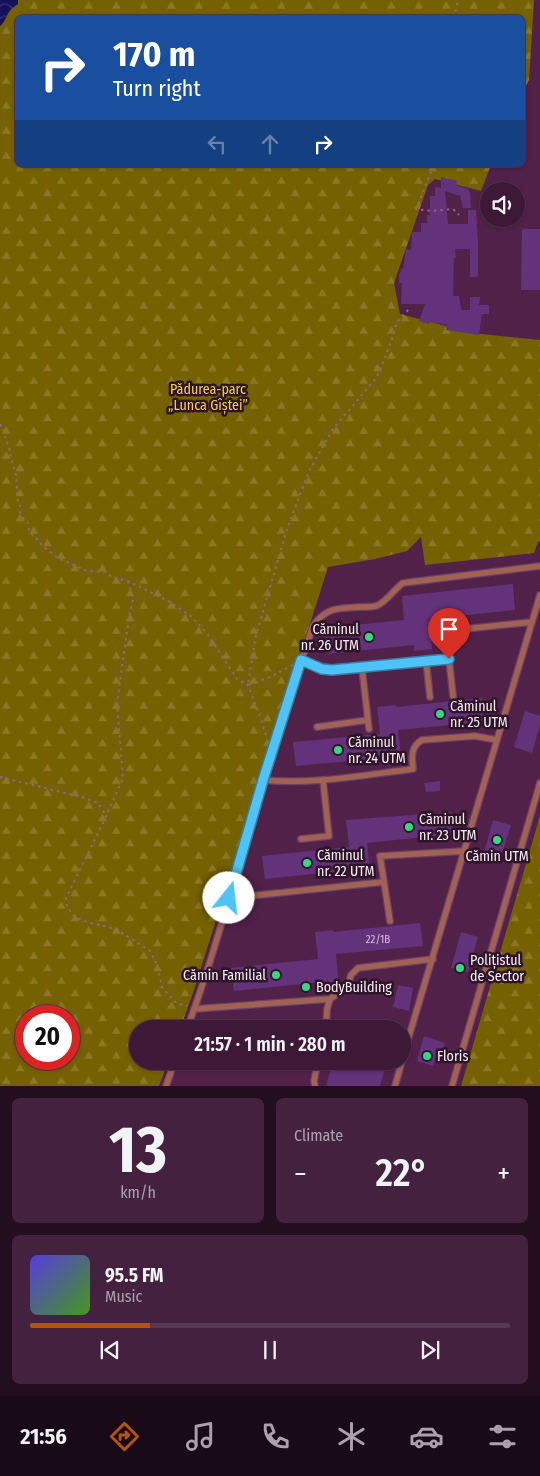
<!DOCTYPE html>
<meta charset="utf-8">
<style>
body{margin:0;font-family:"Fira Sans Condensed",sans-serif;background:#44223f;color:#f1f3f6;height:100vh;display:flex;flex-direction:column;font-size:19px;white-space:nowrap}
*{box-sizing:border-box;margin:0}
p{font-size:16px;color:#ada0ad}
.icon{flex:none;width:28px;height:28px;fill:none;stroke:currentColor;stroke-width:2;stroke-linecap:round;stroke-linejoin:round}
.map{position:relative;height:1086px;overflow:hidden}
.side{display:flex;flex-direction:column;gap:12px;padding:12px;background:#220e1e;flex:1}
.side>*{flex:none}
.top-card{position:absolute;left:15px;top:15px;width:510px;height:152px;border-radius:8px;box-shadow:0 1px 4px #0004,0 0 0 1px #563852;background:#1a4fa0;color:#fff;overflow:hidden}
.tools{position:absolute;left:480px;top:182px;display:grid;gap:10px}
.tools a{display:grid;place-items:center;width:45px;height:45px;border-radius:50%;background:#3d1937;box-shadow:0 1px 4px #0004,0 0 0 1px #563852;font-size:25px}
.speed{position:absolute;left:15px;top:1005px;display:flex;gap:10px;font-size:25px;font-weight:700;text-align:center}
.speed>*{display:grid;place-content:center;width:65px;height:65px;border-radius:50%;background:#3d1937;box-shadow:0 1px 4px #0004,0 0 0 1px #563852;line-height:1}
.speed .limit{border:8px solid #d22;background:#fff;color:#111}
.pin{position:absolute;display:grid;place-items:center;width:42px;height:42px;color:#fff;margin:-51px -21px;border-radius:50% 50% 50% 0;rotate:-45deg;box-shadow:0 0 5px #0007}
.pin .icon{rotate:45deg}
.me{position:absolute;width:55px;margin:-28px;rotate:16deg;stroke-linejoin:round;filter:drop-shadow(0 0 4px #0008)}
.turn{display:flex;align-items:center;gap:18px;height:105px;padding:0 15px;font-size:22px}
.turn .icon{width:65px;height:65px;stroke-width:2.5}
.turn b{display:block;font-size:35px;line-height:42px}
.lanes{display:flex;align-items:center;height:48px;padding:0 15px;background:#0003;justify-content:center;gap:25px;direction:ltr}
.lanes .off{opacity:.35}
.big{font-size:38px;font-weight:600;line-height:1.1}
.side .card{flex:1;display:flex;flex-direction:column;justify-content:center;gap:8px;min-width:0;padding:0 18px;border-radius:8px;background:#44223f}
.side .dial{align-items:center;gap:0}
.dial b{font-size:65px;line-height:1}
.song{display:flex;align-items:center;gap:15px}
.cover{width:60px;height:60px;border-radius:8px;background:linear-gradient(135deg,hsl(250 70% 55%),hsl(100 70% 35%))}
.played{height:5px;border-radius:2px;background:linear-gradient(90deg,#b45309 25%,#563852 25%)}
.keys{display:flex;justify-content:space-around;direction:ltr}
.heat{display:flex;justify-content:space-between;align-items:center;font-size:28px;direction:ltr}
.side .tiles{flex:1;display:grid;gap:12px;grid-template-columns:1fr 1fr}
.card:last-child{grid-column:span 2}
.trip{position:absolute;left:129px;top:1020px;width:282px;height:50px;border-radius:25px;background:#3d1937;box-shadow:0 1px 4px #0004,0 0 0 1px #563852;font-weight:600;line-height:50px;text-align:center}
.menu{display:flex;height:80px;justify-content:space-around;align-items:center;background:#180a16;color:#ada0ad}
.menu .icon{width:35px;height:35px}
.menu .current{color:#b45309}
.menu b{font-size:22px;color:#f1f3f6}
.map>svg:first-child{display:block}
.forest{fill:url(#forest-firs);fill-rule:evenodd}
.water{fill:url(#water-waves)}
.building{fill:#64317b}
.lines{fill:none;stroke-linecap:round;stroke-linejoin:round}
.service-casing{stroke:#6d4165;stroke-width:8}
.path{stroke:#8c6685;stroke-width:2;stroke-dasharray:2.5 4;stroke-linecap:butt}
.service{stroke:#a16253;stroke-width:5.5}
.route-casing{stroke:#337fa1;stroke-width:12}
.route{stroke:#4fc3f7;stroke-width:9}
.poi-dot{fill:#35d881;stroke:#2b1526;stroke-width:2}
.labels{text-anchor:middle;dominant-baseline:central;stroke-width:5;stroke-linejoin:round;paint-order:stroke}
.number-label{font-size:11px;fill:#d8bcda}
.park-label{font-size:14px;fill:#f5d142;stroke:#2b1526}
.poi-label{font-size:14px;fill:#feebf9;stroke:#2b1526;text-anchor:start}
</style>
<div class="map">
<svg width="540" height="1086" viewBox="0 0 540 1086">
<defs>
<pattern id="forest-firs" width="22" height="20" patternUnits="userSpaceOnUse" patternTransform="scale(1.25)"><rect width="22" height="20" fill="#766100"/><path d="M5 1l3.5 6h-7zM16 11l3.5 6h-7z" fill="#8b7826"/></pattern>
<pattern id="water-waves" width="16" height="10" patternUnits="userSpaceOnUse" patternTransform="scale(1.25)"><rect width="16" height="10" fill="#14105c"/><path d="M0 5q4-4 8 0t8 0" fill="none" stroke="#373374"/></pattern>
</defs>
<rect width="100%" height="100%" fill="#512149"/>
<path class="forest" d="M18,0h516l-5,80 -6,12 -1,-74h-504v147h473l-10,26 -46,-12 -7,6 -34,98 6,31 72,19 68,7v201l-2,1 -4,11 -109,12 -4,-28 -14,14 -32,8 -47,8 -135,426 -13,36h-42v32h30l-9,25h-159v-1060c9,-8 5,-14 18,-22zM26,1016h43v43h-43z
M540,816v270h-79z"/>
<path class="water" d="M0,0h18v4c-14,8 -9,14 -18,22z"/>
<path class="building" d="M441,177l16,4 -1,4 12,4 2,4 1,15h-8l-3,-12 -15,-5 3,33h20v-14h8l2,31v36h-8v-28h-15l1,9h-2l-1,38h6l2,14h9v-13h10l-1,8h10v9h-7l-3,21 -33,-5 1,-5 -18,-3v2l-10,-3 6,-17h-24l1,-21h-3v-8l2,-6h2l3,-20 5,1 1,-18h9v-9h6v-8h3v-19h5v-9l6,1z
M522,229h18v61h-19z
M513,584l2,26 -86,9 3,30 -18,2v-6l-87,9 -2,-26 79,-8 -2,-24z
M482,698l2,24 -86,8 4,34 -19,2 -1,-8 -86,8 -3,-24 87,-8 -3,-27 19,-2v2z
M525,711l15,5v9l-8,28 -18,-6z
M440,781v10l-14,1 -2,-9z
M452,812l2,22 -87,9 3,27 -19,2v-2l-86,9 -3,-23 87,-9 -3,-27z
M493,820l18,5 -11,36 -17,-5z
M420,923l3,23 -87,8 3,33 -18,1v-6l-87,9 -3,-23 87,-9 -3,-27 18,-2v2z
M461,932l17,5 -10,35 -17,-4z
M398,985l15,3 -4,23 -16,-4z
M424,1036l21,7 -2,7h-5l-5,16 -16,-5z
M333,1061h54l-7,25h-54z"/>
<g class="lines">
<g class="service-casing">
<path id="service" d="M445,631l87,-9
M301,660l21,9 10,1 84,-9 33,-2 4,37
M426,661l4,36
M362,668l7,61
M317,727l51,-7
M263,780c50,5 100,-5 150,-11 -1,-11 -3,-22 9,-29l53,-4 22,4
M301,839l28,-3 -6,-56
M229,898l155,-16
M390,921l-10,-65 85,-5
M194,1009l136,-10 18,-13 3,-11 7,-7 75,-9
M187,1029c30,-81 51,-165 75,-247 16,-52 33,-104 51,-156 13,-19 26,-18 48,-19 5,0 10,0 15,-1 11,-4 17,-16 27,-23l137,-17
M326,1029l1,-20 3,-10
M402,1060l138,-465
M166,1086l9,-25
M315,1086l-1,-5 4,-20
M395,1086l7,-25
M452,1086l88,-303"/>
</g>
<path class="path" d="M454,18l4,-18
M430,165l1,7 -15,37 15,2 22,-2 6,6
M0,424l3,4 3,13 3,5 2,12 5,17 2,28 2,3v6l4,7 4,4 1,8 15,16 14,11 29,13 19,1 6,5 16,4 42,21 22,15 14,15 31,47 11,6 11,29 8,24
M128,581l5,18 -4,19 -12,85 6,75 -20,45 -37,75 1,9 8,10 12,5 29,7 34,22 7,14 5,22 14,16 11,3
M293,665l-23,12 -22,8 7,-46 32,-110 22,-58 24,-42 44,-52 13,-32 7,-23 12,-13
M0,777l82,20 16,6 8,13"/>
<use href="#service" class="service"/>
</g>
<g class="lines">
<g class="route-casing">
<path id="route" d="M229,898l34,-118 38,-120 21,9 10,1 117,-11"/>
</g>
<use href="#route" class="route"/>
</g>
<g class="poi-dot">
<circle cx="369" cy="637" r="5"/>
<circle cx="440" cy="714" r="5"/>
<circle cx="338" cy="750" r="5"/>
<circle cx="409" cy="827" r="5"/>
<circle cx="497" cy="840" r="5"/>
<circle cx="307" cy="863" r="5"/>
<circle cx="460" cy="968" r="5"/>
<circle cx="276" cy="975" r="5"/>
<circle cx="306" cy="987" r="5"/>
<circle cx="427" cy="1056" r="5"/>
</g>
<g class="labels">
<g class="number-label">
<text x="378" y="939">22/1B</text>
</g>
<g class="park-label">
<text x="208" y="389">Pădurea-parc<tspan x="208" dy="16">„Lunca Gîștei”</tspan></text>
</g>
<g class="poi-label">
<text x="359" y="629" text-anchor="end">Căminul<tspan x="359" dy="16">nr. 26 UTM</tspan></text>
<text x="450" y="706">Căminul<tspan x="450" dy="16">nr. 25 UTM</tspan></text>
<text x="348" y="742">Căminul<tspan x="348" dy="16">nr. 24 UTM</tspan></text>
<text x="419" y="819">Căminul<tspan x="419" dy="16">nr. 23 UTM</tspan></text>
<text x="317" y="855">Căminul<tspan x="317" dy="16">nr. 22 UTM</tspan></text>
<text x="497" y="856" text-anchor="middle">Cămin UTM</text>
<text x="470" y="960">Polițistul<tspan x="470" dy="16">de Sector</tspan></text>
<text x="266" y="975" text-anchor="end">Cămin Familial</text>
<text x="316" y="987">BodyBuilding</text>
<text x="437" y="1056">Floris</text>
</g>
</g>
</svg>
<div class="tools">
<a><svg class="icon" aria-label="sound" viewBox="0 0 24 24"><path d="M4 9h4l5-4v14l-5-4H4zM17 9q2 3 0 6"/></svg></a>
</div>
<div class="speed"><div class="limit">20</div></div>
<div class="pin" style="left:449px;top:659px;background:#d93025"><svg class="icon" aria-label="arrive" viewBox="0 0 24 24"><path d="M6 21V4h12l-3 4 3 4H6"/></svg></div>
<svg class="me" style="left:229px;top:898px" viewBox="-20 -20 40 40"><circle r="19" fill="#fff"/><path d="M0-13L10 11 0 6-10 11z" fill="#4fc3f7"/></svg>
<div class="trip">21:57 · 1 min · 280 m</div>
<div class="top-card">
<div class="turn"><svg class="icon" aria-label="right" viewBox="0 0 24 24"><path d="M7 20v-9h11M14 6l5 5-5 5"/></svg><div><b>170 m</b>Turn right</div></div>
<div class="lanes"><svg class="icon off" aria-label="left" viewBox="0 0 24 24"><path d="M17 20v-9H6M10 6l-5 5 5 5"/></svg><svg class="icon off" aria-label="ahead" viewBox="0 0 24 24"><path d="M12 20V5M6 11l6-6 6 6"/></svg><svg class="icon" aria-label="right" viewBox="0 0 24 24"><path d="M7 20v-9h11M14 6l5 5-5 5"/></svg></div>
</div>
</div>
<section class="side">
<div class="tiles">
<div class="card dial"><b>13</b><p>km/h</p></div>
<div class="card"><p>Climate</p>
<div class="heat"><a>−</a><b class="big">22°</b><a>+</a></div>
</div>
<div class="card">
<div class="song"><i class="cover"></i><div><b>95.5 FM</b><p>Music</p></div></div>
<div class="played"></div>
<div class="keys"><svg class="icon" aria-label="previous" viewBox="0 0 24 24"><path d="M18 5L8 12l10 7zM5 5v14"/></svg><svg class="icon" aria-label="pause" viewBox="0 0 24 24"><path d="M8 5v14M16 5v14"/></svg><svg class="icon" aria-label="next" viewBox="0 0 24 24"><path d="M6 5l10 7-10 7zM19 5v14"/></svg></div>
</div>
</div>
</section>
<nav class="menu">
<b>21:56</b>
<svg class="icon current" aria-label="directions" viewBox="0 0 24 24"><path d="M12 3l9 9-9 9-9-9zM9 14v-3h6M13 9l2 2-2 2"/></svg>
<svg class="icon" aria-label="music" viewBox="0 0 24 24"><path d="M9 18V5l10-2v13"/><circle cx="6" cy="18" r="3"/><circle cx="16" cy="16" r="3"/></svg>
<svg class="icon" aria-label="phone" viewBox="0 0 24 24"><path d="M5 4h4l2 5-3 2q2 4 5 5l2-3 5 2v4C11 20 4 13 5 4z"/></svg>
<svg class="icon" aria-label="climate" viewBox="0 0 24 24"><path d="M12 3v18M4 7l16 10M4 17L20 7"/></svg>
<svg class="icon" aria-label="car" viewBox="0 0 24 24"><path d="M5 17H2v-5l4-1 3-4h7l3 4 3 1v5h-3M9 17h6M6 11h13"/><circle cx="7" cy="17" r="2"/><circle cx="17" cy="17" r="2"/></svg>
<svg class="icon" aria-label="filters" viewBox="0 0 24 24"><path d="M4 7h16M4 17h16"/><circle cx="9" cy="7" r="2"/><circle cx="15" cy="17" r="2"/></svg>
</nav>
